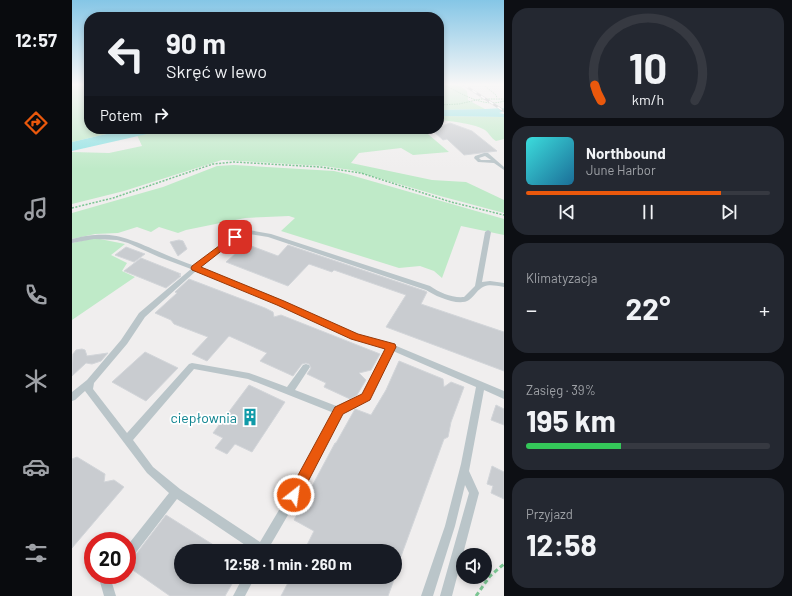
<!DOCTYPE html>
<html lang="pl">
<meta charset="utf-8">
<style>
body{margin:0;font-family:Barlow,sans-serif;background:#242831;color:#f1f3f6;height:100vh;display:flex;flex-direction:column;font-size:15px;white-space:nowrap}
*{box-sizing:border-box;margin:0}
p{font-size:13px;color:#9ea1a6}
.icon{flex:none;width:22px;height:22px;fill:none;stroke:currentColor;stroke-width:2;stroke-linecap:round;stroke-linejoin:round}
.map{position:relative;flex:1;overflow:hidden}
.sheet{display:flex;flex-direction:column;gap:8px;padding:8px;background:#0d0f14;width:288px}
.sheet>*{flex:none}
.hud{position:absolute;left:12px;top:12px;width:360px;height:122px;border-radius:16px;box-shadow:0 2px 6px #0003;background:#171b24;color:#f1f3f6;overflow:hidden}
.tools{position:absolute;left:384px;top:548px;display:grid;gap:8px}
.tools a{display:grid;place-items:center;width:36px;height:36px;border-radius:50%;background:#171b24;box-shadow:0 2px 6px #0003;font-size:20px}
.speed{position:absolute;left:12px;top:532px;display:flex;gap:8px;font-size:20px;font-weight:700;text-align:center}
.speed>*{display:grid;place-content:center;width:52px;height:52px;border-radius:50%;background:#171b24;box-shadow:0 2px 6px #0003;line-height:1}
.speed .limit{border:6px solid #d22;background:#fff;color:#111}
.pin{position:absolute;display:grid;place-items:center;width:34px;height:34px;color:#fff;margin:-17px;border-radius:8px;box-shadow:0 2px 6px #0006}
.me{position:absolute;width:44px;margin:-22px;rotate:30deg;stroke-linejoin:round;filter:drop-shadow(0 0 3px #0008)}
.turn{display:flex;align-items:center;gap:14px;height:84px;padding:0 16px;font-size:18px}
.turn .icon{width:52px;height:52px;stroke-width:2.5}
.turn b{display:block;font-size:28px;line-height:34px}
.then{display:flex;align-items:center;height:38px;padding:0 16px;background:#0003;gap:8px;font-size:15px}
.big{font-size:30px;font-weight:700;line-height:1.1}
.sheet .widget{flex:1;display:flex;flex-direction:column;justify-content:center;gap:6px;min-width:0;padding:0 14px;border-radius:16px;background:#242831}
.sheet .dial{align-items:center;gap:0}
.dial svg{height:104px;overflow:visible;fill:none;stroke:#363941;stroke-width:7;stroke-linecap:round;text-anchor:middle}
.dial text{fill:#f1f3f6;stroke:none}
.song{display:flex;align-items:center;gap:12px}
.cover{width:48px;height:48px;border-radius:6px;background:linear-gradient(135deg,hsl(180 70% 55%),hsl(200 70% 35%))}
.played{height:4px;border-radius:2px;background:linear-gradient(90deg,#ea580c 80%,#363941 80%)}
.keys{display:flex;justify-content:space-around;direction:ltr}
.heat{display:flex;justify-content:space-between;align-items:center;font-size:22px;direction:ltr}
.charge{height:6px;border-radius:3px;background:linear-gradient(90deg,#34c759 39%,#363941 0)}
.trip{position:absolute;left:102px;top:544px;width:228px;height:40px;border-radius:20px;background:#171b24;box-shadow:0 2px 6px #0003;font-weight:700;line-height:40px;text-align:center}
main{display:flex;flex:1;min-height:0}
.tab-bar{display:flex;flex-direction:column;width:72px;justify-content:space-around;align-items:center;background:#090b0e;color:#9ea1a6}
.tab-bar .icon{width:28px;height:28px}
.tab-bar .current{color:#ea580c}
.tab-bar b{font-size:18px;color:#f1f3f6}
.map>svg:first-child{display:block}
.green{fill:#bfeac8}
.water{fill:#90e2e3}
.building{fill:#c9ccd0;stroke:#d2d5d9}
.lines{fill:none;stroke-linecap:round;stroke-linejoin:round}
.path-far2{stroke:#7bc592;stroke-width:1;stroke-dasharray:1.5 1;stroke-linecap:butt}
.path-far1{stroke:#7bc592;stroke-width:1.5;stroke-dasharray:2 1.5;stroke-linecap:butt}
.path{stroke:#7bc592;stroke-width:3;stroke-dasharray:4.5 3;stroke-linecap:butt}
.lane{fill:#bac5c9;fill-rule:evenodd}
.rail-casing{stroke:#b0b4b7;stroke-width:2.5}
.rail{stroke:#fff;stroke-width:1.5;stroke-dasharray:5;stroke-linecap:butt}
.route{fill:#ea580c;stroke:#983908}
.labels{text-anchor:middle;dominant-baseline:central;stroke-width:3.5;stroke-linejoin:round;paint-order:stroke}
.near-culture-label{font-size:14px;fill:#0d838f;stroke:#fff;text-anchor:end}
</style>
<main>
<nav class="tab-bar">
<b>12:57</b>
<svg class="icon current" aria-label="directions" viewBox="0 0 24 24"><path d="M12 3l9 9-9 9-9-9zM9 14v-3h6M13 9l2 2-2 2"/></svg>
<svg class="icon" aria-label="music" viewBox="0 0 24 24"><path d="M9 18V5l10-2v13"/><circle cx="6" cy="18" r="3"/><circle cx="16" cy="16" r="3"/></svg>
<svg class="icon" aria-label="phone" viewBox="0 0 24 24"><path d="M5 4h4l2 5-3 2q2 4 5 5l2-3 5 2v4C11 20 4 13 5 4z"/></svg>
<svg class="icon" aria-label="climate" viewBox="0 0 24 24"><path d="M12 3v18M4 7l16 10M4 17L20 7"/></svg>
<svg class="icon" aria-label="car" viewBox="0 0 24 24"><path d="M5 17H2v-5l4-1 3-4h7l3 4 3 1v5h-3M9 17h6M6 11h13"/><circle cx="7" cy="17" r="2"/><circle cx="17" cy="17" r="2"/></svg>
<svg class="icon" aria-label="filters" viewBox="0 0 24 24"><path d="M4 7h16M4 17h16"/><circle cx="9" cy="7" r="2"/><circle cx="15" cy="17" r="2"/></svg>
</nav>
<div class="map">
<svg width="432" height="596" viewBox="0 0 432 596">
<rect width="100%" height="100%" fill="#f0eeee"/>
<path class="green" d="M4,85h13v44h39l-56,13v-56z
M367,85h19l9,6 1,9 17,9 -46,1z
M367,116l65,1v22l-8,2c-5,-3 -7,-8 -11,-11 -9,-6 -34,-9 -46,-10z
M97,129h60l26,2 52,-2h115l27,23 -36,3 -12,-7 -42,5 -8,10 81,17 34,2 38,18v13l-64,-17 -89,-26 -28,-4 -101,-6 -98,31 -52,13v-52l37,1 33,-7 -5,-11z
M162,165l100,6 13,3 157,45v16l-43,-9 -19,52 -8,-7 -14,-5 -21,2 -118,-37 14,-13 -6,-2 -44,2 -59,12 -8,3 -19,-6 -8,5 -14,-5 -19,6 -23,1 -23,5v-26l91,-26 54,-21z
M23,238l30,6 -14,11 16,8 -5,8 13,6 -63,43v-77z"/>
<path class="water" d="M432,108v3l-5,2 5,1v3l-65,-1v-6l46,-1z
M56,129h41l-97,22v-9z"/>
<path class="building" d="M378,123l22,8 25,20 -33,4 -17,-16 -4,1 -11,-10 7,-1v-2z
M107,240l4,1 4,8 -9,7 -8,-14z
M174,244l32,12 10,-11 137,46 2,1 -6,12 83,28v39l-118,-44 20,-32 -72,-25 -2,2 -23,-8 -21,22 -62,-24z
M54,247l19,7 -11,8 -19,-7z
M69,258l40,16 -2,1 2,1 -15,12 -42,-17z
M117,279l76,29 8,4 1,5 7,-2 99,39 -9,16 -12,3 7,7 -9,15 -7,4 -26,-12 2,-4 -19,-9 4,-6 -2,-4 -3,-1 -4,1 -9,12 -33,-15 7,-8 -38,-17 -22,25 -15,-7 16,-17 -34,-13 -3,-4 -16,-7 22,-20 -2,-1z
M10,349l3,1 2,6 21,-3 -7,8 -9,3 -6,-1 -14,13 1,-22 3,-4z
M73,352l33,16 -32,33 -34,-19z
M327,361l44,18 1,8 7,-5 13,5 -13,35 -3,15 -4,2 -48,131 -1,-19h-91l10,-20 -20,-11 41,-77h1l19,-34 16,6 15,-25z
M177,385l36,17 -33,50 -17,-8 -8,10 -12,-6 8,-10 -10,-5z
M424,405l8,4v16l-13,-5z
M5,457l28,17 -1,8 10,-2 10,7 -52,61v-89z
M420,466l12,6v27l-13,-6 2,-7 -6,-2z
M94,515l57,36h-42v26h55l-11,19h-55l-43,-30z
M219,577h104l-7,19h-107z"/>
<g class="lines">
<path class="path-far2" d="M372,85c19,9 39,23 60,16
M413,86l11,9 1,3
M367,105l20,-1 22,-5h23"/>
<path class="path-far1" d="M0,208l41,-10 100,-34 21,-2 86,5 41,6 90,29 53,13"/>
<path class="path" d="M404,596l14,-20 14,-12"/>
<path class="lane" d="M412,153h4l16,14v3l-10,-7 -16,-1 -4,-4 1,-2zM413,156l6,4h-10l-2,-2z
M177,230l22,4 159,52c10,7 22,12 34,11l11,-11 10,-54 3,-2 3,2 -9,50 8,-1 14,2v4c-13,-2 -19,-4 -28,6 -2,2 -4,5 -7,7 -10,7 -34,-4 -43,-10l-158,-53 -19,-3 -12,4 -37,30 70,27 68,31 27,11 29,8 110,46v8l-20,-9 -15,81 10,22 -27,103h-12l29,-103 -4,-8 -10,41 -22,70h-12l24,-70 16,-62 15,-77 -83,-36 -24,49 -27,14 -36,70 -39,67h-13l-77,-52 -46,60 -4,2v-15l42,-53 -22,-20 -62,-82 -10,9 -3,1v-9l15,-12 34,-40 18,-27 52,-44 -32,-12 -31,-14 -11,-3 -23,-1 -22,4v-4c40,-10 55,-1 90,14 11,5 22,9 33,13l38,-30zM124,271l69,27 81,38 40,13 -23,45 -24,13 -44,-17 15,-23 -1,-2 -3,-1 -3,1 -16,22 -38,-14 -57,-10 -3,1 -62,69 -34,-44 1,-6 33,-39 18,-27zM122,369l54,10 86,34 -36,65 -38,64 -80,-53 -27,-22 -20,-27z
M32,575h13l-5,8 4,13h-12l-4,-14z
M171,577h12l-10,19h-12z"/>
<g class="rail-casing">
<path id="rail" d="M392,85l40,26"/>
</g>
<use href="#rail" class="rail"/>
</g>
<linearGradient id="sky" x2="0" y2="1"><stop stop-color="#85c6e6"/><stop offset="0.5" stop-color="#f8f7f7"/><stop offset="1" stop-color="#f8f7f7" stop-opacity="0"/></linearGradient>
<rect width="432" height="169" fill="url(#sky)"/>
<path class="route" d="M163,234l4,3 -1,1 -37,29 83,34 74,33 37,10 1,3 -26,53 -27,14 -44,85 -5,2 -4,-2 -2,-4 2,-5 45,-83 27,-13 23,-45 -34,-10 -74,-34 -85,-35 -1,-2 1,-2z"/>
<defs>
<g id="building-bare" transform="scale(1.38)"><path d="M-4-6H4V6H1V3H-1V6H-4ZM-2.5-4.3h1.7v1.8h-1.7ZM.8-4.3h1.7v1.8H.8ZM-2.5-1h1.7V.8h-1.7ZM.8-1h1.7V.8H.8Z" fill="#0f9aa8" stroke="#fff" stroke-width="2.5" paint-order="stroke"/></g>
</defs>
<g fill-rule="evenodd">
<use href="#building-bare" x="178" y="417"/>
</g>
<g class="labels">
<g class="near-culture-label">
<text x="165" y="417">ciepłownia</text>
</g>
</g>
</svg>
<div class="tools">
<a><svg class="icon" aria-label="sound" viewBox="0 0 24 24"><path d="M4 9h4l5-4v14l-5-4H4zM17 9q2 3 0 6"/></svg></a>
</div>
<div class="speed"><div class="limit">20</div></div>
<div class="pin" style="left:163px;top:237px;background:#d93025"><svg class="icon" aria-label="arrive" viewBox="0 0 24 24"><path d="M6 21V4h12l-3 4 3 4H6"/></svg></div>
<svg class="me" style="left:222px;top:495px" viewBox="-20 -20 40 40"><circle r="17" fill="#ea580c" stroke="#fff" stroke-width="3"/><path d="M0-11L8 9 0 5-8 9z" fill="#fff"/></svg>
<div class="trip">12:58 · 1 min · 260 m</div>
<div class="hud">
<div class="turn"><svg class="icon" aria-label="left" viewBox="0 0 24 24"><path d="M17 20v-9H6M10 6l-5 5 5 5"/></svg><div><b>90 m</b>Skręć w lewo</div></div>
<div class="then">Potem<svg class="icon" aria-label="right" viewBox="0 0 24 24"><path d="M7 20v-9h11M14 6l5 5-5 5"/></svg></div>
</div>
</div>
<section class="sheet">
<div class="widget dial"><svg viewBox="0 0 100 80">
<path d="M14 69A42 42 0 1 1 86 69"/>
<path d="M14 69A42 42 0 0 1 9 57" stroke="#ea580c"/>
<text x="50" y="56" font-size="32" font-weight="700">10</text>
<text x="50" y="72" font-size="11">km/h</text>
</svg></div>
<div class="widget">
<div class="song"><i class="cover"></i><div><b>Northbound</b><p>June Harbor</p></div></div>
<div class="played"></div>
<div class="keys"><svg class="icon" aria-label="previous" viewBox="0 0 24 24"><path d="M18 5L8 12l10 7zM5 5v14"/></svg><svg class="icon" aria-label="pause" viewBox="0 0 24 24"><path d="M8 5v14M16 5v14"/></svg><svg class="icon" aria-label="next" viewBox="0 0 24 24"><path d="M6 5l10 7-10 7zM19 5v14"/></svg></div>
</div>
<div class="widget"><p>Klimatyzacja</p>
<div class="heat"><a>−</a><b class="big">22°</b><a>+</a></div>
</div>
<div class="widget"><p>Zasięg · 39%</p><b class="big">195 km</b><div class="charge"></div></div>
<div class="widget"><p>Przyjazd</p><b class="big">12:58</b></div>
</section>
</main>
